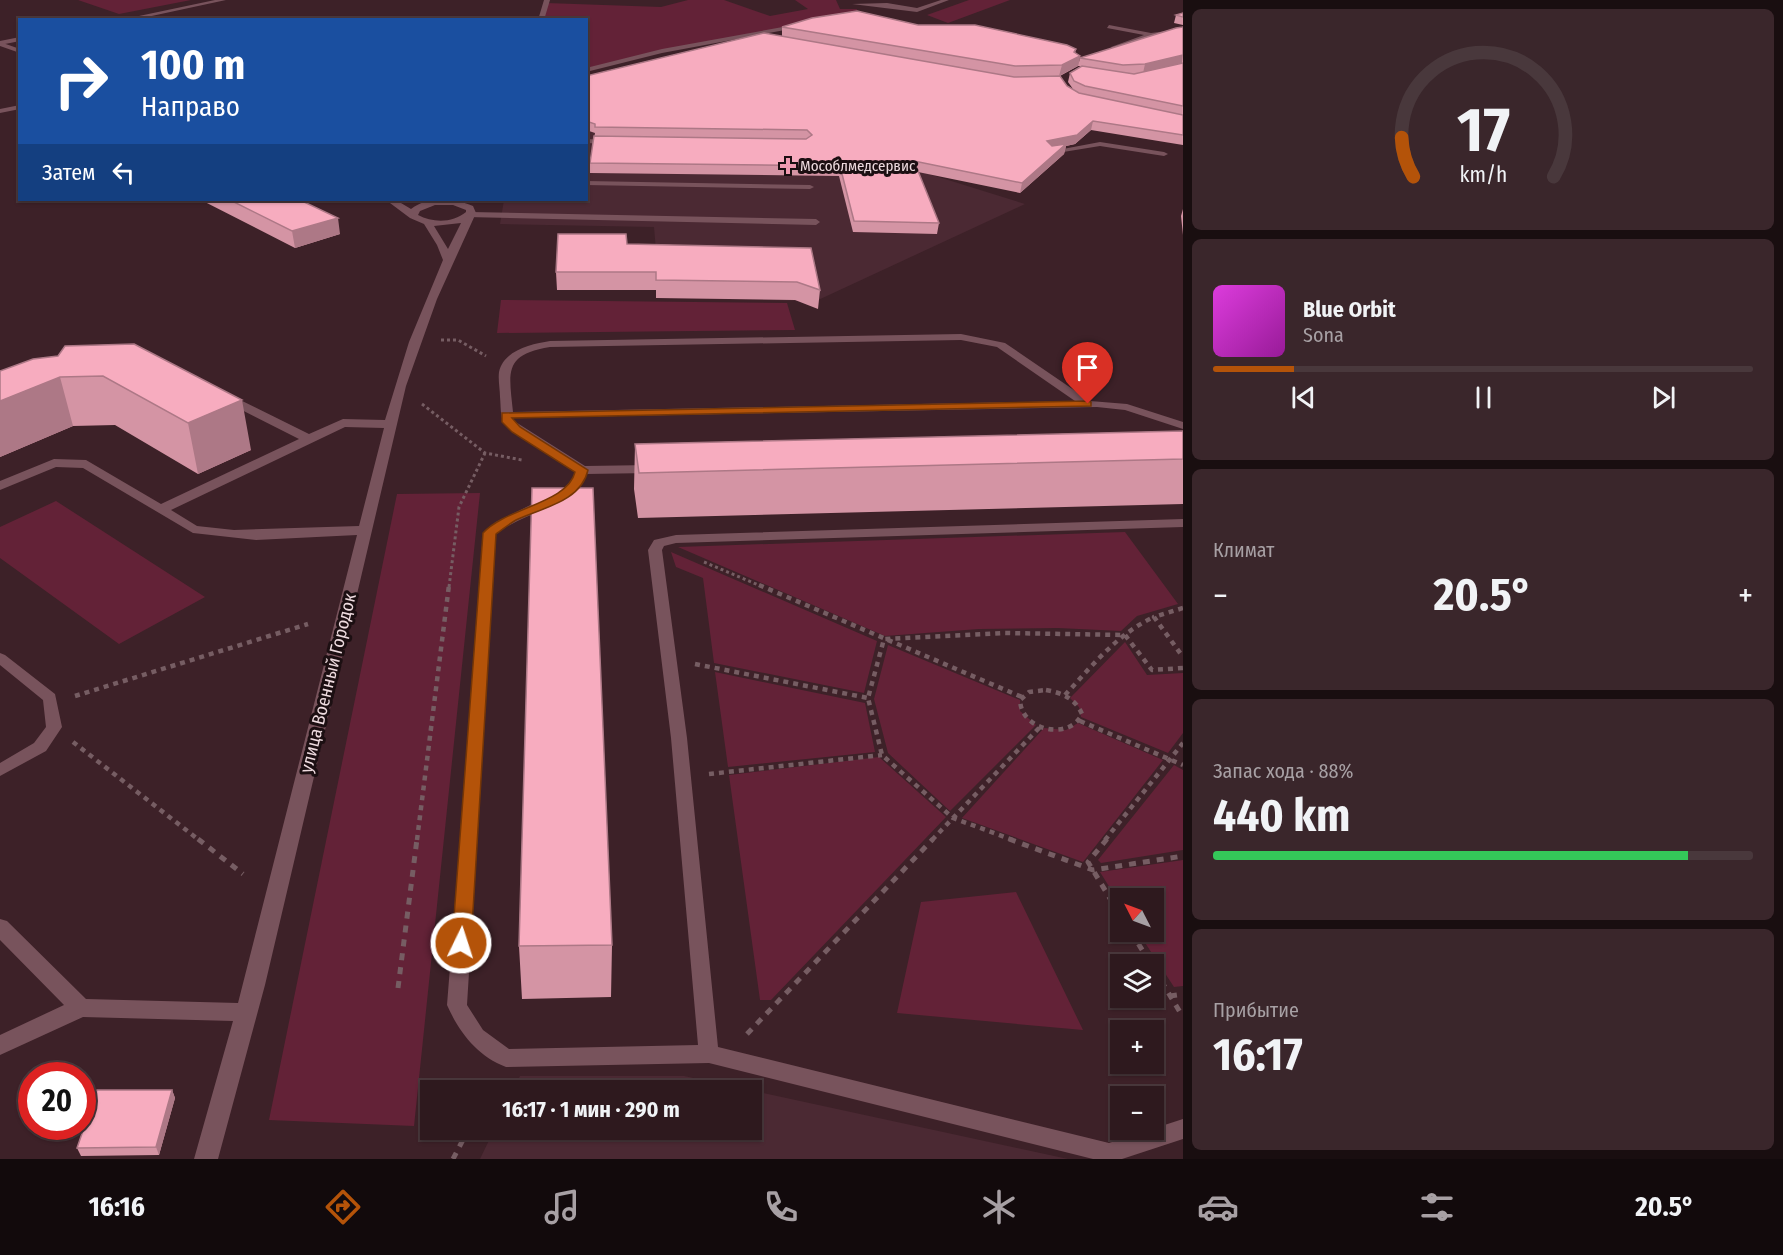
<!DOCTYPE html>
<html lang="ru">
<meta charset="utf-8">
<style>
body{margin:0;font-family:"Fira Sans Condensed",sans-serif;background:#3a262b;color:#f1f3f6;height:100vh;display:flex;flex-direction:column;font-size:22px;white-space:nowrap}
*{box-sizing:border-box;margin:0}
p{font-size:20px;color:#a7a0a4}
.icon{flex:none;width:33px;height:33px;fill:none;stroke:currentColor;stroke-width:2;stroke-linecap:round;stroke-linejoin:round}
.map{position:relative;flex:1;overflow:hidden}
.sheet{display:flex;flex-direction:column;gap:9px;padding:9px;background:#190e10;width:600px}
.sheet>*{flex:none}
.top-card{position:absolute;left:18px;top:18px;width:570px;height:183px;border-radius:0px;box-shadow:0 2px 4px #0004,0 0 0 2px #49383c;background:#1a4fa0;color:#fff;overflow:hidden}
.needle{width:39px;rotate:312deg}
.fabs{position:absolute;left:1110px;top:888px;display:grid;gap:12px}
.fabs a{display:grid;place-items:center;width:54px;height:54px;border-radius:0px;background:#2e191e;box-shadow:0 2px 4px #0004,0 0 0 2px #49383c;font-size:30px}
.speed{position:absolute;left:18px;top:1062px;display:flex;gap:12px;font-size:30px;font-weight:700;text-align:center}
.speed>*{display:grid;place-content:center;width:78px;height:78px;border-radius:50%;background:#2e191e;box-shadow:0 2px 4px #0004,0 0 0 2px #49383c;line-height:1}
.speed .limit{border:9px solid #d22;background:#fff;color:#111}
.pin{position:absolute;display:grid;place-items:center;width:51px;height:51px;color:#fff;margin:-62px -26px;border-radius:50% 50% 50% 0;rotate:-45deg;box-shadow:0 0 6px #0007}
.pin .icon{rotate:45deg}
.me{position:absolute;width:66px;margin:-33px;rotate:4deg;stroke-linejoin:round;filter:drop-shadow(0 0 4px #0008)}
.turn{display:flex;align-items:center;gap:21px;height:126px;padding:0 24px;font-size:27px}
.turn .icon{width:78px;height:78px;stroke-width:2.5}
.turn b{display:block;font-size:42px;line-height:51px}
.then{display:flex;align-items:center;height:57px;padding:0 24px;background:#0003;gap:12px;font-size:22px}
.big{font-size:45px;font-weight:700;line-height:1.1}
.sheet .tile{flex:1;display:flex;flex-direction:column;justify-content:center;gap:9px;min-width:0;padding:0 21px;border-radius:9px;background:#3a262b}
.sheet .dial{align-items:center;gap:0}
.dial svg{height:156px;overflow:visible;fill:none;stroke:#49383c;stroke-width:7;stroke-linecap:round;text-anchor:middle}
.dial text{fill:#f1f3f6;stroke:none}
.song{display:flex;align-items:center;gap:18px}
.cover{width:72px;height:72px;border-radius:9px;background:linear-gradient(135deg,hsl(300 70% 55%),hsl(300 70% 35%))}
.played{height:6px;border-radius:3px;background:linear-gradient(90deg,#b45309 15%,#49383c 15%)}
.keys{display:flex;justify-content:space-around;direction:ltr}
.heat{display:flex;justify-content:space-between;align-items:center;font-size:33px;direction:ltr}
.charge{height:9px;border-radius:4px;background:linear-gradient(90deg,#34c759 88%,#49383c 0)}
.trip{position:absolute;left:420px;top:1080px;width:342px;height:60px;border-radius:0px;background:#2e191e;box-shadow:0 2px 4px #0004,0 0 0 2px #49383c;font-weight:700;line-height:60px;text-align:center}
.tab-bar{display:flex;height:96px;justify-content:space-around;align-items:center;background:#120a0c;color:#a7a0a4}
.tab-bar .icon{width:42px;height:42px}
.tab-bar .on{color:#b45309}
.tab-bar b{font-size:27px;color:#f1f3f6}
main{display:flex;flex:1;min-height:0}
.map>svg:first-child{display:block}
.built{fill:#4b2933}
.green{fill:#632237}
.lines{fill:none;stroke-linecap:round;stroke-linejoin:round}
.path-far2{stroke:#765d63;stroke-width:3;stroke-dasharray:3 3;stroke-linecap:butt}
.path-far1{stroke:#765d63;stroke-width:4.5;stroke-dasharray:5 5;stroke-linecap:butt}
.path{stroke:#765d63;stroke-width:5;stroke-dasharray:7 7;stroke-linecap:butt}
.lane{fill:#78535c;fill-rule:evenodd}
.street{fill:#78535c;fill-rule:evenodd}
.wall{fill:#d494a4}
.shaded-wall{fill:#ad7886}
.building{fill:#f7acbf;stroke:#ad7886;stroke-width:1.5}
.route{fill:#b45309;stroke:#753606;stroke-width:1.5}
.poi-dot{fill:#f19ab1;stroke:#1c0f12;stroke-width:2}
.labels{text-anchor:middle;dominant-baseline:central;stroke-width:6;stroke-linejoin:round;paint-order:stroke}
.far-poi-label{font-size:15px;fill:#eedbdf;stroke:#1c0f12;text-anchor:start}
.street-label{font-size:18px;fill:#eedbdf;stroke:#1c0f12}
</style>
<main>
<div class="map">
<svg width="1183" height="1159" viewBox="0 0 1183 1159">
<rect width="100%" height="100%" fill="#3d2128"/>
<path class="built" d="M587,84l329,86 109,34 -209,97 -160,-3 1,-36 -3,-35 -154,-3 4,-24h82z
M520,1076h164l384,83h-588l14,-29h258v-40h-239z"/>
<path class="green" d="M78,0h113l-72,14z
M688,0h36l46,16 38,-7 -13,-9h41l4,9h17l-1,7 -194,35 -75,19 -1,-50h-45l5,-17 115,4z
M969,0h41l-62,23 -21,-8z
M501,300l286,3 8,27 -298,3z
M480,493l-66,633 -145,-6 128,-626z
M56,501l149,96 -86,47 -119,-86v-31z
M1125,532l53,72 -41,12 -16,15 -63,-3 -79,1 -94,7 -207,-89z
M671,552l206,89 -13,52 -150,-30 -11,-85 -27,-11z
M1125,642l22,33 36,-2v60l-15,20 -87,-36 -2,-10 -9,-9z
M888,645l132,55v11l16,14 -86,86 -62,-58 -14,-54z
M715,672l150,31 10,49 -147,15z
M1078,723l85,37 -80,102 -121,-44 82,-90 22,2z
M879,757l67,60 -175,183h-11l-31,-225z
M1174,765l9,5v80l-82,13 -3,-3z
M1183,860v126l-9,1 -36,-55h16v-34h-34v6l-20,-32z
M1016,892l67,138 -186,-17 24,-111z"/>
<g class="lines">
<path class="path-far2" d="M441,340h17l28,16
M422,404l63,49 37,7
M704,562l59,25
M449,587l10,-80 26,-54"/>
<path class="path-far1" d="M759,585l263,112
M1183,608l-29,9 29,40
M695,664l173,34
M1046,690c16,3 29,8 36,24 -12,27 -61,17 -62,-14l9,-8z
M1065,695c27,-29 52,-61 89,-78
M75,696l233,-72
M1080,721l103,44
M73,742l126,98
M709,774l173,-19
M417,840l32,-255
M932,840l108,-113
M1013,840l-60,-22 -71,-63 -14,-57 16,-59 120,-6 121,2 27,35 31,-2
M1105,840l78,-97"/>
<path class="path" d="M198,839l45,35
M1009,839l84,31 90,-14
M1107,839l-19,23 32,53
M1131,932l20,32
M1154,969l29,48
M398,988l19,-149
M1170,996l13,-2
M747,1034l186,-195
M489,1090l5,-10
M453,1159l15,-29"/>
<path class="lane" d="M215,0h11l-93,20h-13z
M544,0h6l-6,20h-6z
M941,0h8l-32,12 -65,-8 35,-1 30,5z
M799,24l2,3 -139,26 -76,19v-4l76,-19z
M1109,25l42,8 32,-4v4l-24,1 -46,16 -2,-3 33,-12 -37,-7z
M20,37v4l-20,4v-4z
M586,139l25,1 4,2 -4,2 -25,-1z
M1100,142l64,10 4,2 -4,2 -64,-10 -49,8 -4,-2z
M586,181l224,4 4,2 -4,2 -224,-4z
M470,212l346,7 4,3 -4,3 -349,-8v-4z
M961,334l44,9 85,58 37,3 56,18v7l-58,-19 -28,-3 -584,11 1,3 71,45 66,-1 6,4 -6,4 -65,1c-16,35 -61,37 -90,60l-29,471 16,25 26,19 189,-4 -27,-307 -23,-188 6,-10 22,-5 507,-16v8l-507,16 -12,3 -2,4 25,188 31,309 391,96 74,-24v20l-61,20h-29l-384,-96 -203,4c-29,-11 -47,-35 -59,-62l37,-472 12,-11 67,-33 8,-8 5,-10 -72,-47c-4,-9 -3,-17 -4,-27 0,-8 -2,-17 -1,-25 5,-22 32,-28 51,-31zM961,340l36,7 78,54 -562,11c-4,-40 -10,-57 37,-65z
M0,653l5,2 50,39 7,33 -16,24 -46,25v-13l34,-20 12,-16 -3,-27 -43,-35z"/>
<path class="street" d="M0,42l20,7v4l-20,-7z
M20,105v4l-20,4v-4z
M386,200h10l15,9c19,-14 42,-11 62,-3l3,7 -39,86 -31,87 -141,599 -47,174h-24l39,-138 -150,-4 -83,38v-20l64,-30 -64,-65v-21l7,2 79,78 152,4 119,-468 -101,5 -63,-7 -110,-65 -27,-1 -56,23v-9l54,-22 32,1 75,44 138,-65 -77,-39v-6l4,-1 83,41 34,-15 42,1 24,-78 34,-82 -6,-15 -13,-21 -14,-6zM435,205h18l13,5v2c-13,11 -33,11 -48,3l2,-4zM461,223l-13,26 -14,-23zM345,427l39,1 -25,98 -125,4 -37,-4 -26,-16z"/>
</g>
<path class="wall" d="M1183,13v12l-9,-2 2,-8z
M918,25l157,28 5,3 -2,10 -18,10 7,10 6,3 -5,-7 2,-9 11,-7h-3l2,-8 103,-31v36l-16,4 16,-4v82l-92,-15 -16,14 -9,2 -2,8 -44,39 -102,-21 21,51 -2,11 -84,-2 -14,-56 -249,-3v-10l5,-30 -9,-3v-54l196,-40v-9z
M201,200h99l40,34 -45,14z
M1183,209v26l-2,-19z
M627,244l184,4 9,42 -2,19 -23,-9 -139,-2v-8h-99l-1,-18z
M65,346l186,104 -53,24 -83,-49 -42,1 -73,31v-86l58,-15z
M1183,431v73l-545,14 -4,-29 1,-45z
M612,945l-1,52 -89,2 -3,-53z
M172,1090l3,8 -16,57 -78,1 -4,-8z"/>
<path class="shaded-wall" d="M1076,49l-2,10 6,-3 -2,10 -19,10 3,-11z
M1183,55l-1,8 -39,10 2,-9z
M1093,121l-2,9 -16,14 -9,2 -2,8 -44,39 2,-10 23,-32 2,-10z
M338,218l2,16 -45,14 -3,-17z
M60,377l13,49 -73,31v-56z
M242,400l9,50 -53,24 -10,-51z
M172,1090l3,8 -16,57 -3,-8z"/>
<path class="building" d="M857,11l61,14h57l92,20 9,4 -2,3 6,4 -18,9 -47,1 -233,-39 30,-9z
M1183,13v4l-7,-2z
M1183,27v28l-38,9 -22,1 -43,-7 96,-30z
M764,33l250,44 46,-1 7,10 12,7 104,22v20l-90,-14 -16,14 -30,6 5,5 14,-2 -44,39 -108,-22 25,62 -85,-2 -14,-55 -250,-3 4,-27 212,3 6,-4 -5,-5 -212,-3v-3l-9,-3v-45z
M1183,63v43l-98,-20 -11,-5 -4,-8 12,-7 52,8z
M230,200h70l38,18 -46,13z
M558,234h68l1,10 184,4 9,42 -23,-8 -141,-2v-8h-100z
M134,344l108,56 -54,23 -85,-47 -43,1 -60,24v-30l33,-12 25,-3 7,-10z
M1183,431v28l-544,14 -4,-29z
M532,488h61l19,457 -93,1z
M97,1090h75l-16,57 -79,1z"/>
<path class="route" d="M1088,401l3,1v4l-579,12 8,9 68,43c-7,32 -47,38 -72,50 -7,4 -14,10 -20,14l-25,409 -3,6 -7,2 -6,-2 -3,-6 31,-410c22,-25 85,-30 92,-61l-63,-40 -10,-10v-9z"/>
<path class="poi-dot" d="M785 157h6v6h6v6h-6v6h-6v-6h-6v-6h6z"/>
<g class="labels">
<g class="far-poi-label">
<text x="800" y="166">Мособлмедсервис</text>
</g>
<g class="street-label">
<text transform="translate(328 683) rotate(-76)">улица Военный Городок</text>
</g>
</g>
</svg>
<div class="fabs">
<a><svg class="needle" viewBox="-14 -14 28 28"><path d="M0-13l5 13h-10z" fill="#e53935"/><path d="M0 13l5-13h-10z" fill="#a7a0a4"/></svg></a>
<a><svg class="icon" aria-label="layers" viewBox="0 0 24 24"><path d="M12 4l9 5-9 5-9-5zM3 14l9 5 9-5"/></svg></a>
<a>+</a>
<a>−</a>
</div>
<div class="speed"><div class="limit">20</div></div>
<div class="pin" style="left:1088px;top:404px;background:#d93025"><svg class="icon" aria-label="arrive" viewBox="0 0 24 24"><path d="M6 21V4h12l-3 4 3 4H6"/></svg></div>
<svg class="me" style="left:461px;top:943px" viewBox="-20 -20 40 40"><circle r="17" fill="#b45309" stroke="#fff" stroke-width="3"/><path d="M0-11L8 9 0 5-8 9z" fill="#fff"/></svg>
<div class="trip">16:17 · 1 мин · 290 m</div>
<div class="top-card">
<div class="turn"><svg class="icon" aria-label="right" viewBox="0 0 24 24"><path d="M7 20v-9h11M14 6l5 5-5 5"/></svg><div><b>100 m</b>Направо</div></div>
<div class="then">Затем<svg class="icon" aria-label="left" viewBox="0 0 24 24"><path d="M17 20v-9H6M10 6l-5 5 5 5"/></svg></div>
</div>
</div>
<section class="sheet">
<div class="tile dial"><svg viewBox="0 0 100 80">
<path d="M14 69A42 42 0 1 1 86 69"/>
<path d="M14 69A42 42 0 0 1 8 49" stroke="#b45309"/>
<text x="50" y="56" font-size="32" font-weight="700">17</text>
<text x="50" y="72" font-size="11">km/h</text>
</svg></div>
<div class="tile">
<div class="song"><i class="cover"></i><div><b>Blue Orbit</b><p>Sona</p></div></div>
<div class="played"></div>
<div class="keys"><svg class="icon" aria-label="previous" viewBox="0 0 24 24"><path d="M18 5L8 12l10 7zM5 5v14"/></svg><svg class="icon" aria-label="pause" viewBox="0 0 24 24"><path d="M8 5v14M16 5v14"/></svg><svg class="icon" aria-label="next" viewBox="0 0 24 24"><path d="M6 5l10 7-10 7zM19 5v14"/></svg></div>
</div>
<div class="tile"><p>Климат</p>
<div class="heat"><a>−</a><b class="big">20.5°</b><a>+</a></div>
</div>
<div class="tile"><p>Запас хода · 88%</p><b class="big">440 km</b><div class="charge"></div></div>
<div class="tile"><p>Прибытие</p><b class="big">16:17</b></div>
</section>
</main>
<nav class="tab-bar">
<b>16:16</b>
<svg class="icon on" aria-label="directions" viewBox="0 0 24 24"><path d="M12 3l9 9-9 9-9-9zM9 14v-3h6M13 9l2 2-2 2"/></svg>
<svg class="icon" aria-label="music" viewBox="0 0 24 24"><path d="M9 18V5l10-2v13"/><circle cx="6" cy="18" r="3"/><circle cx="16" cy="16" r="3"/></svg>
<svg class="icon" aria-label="phone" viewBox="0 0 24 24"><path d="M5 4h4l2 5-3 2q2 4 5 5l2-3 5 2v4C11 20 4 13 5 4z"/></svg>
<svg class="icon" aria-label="climate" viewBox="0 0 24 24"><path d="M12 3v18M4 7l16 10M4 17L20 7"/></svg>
<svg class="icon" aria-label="car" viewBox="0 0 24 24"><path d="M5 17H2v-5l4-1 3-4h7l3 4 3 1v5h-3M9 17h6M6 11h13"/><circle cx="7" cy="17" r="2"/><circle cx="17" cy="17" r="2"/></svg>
<svg class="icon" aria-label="filters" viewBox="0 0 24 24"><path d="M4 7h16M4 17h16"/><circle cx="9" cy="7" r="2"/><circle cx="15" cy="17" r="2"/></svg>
<b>20.5°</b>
</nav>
